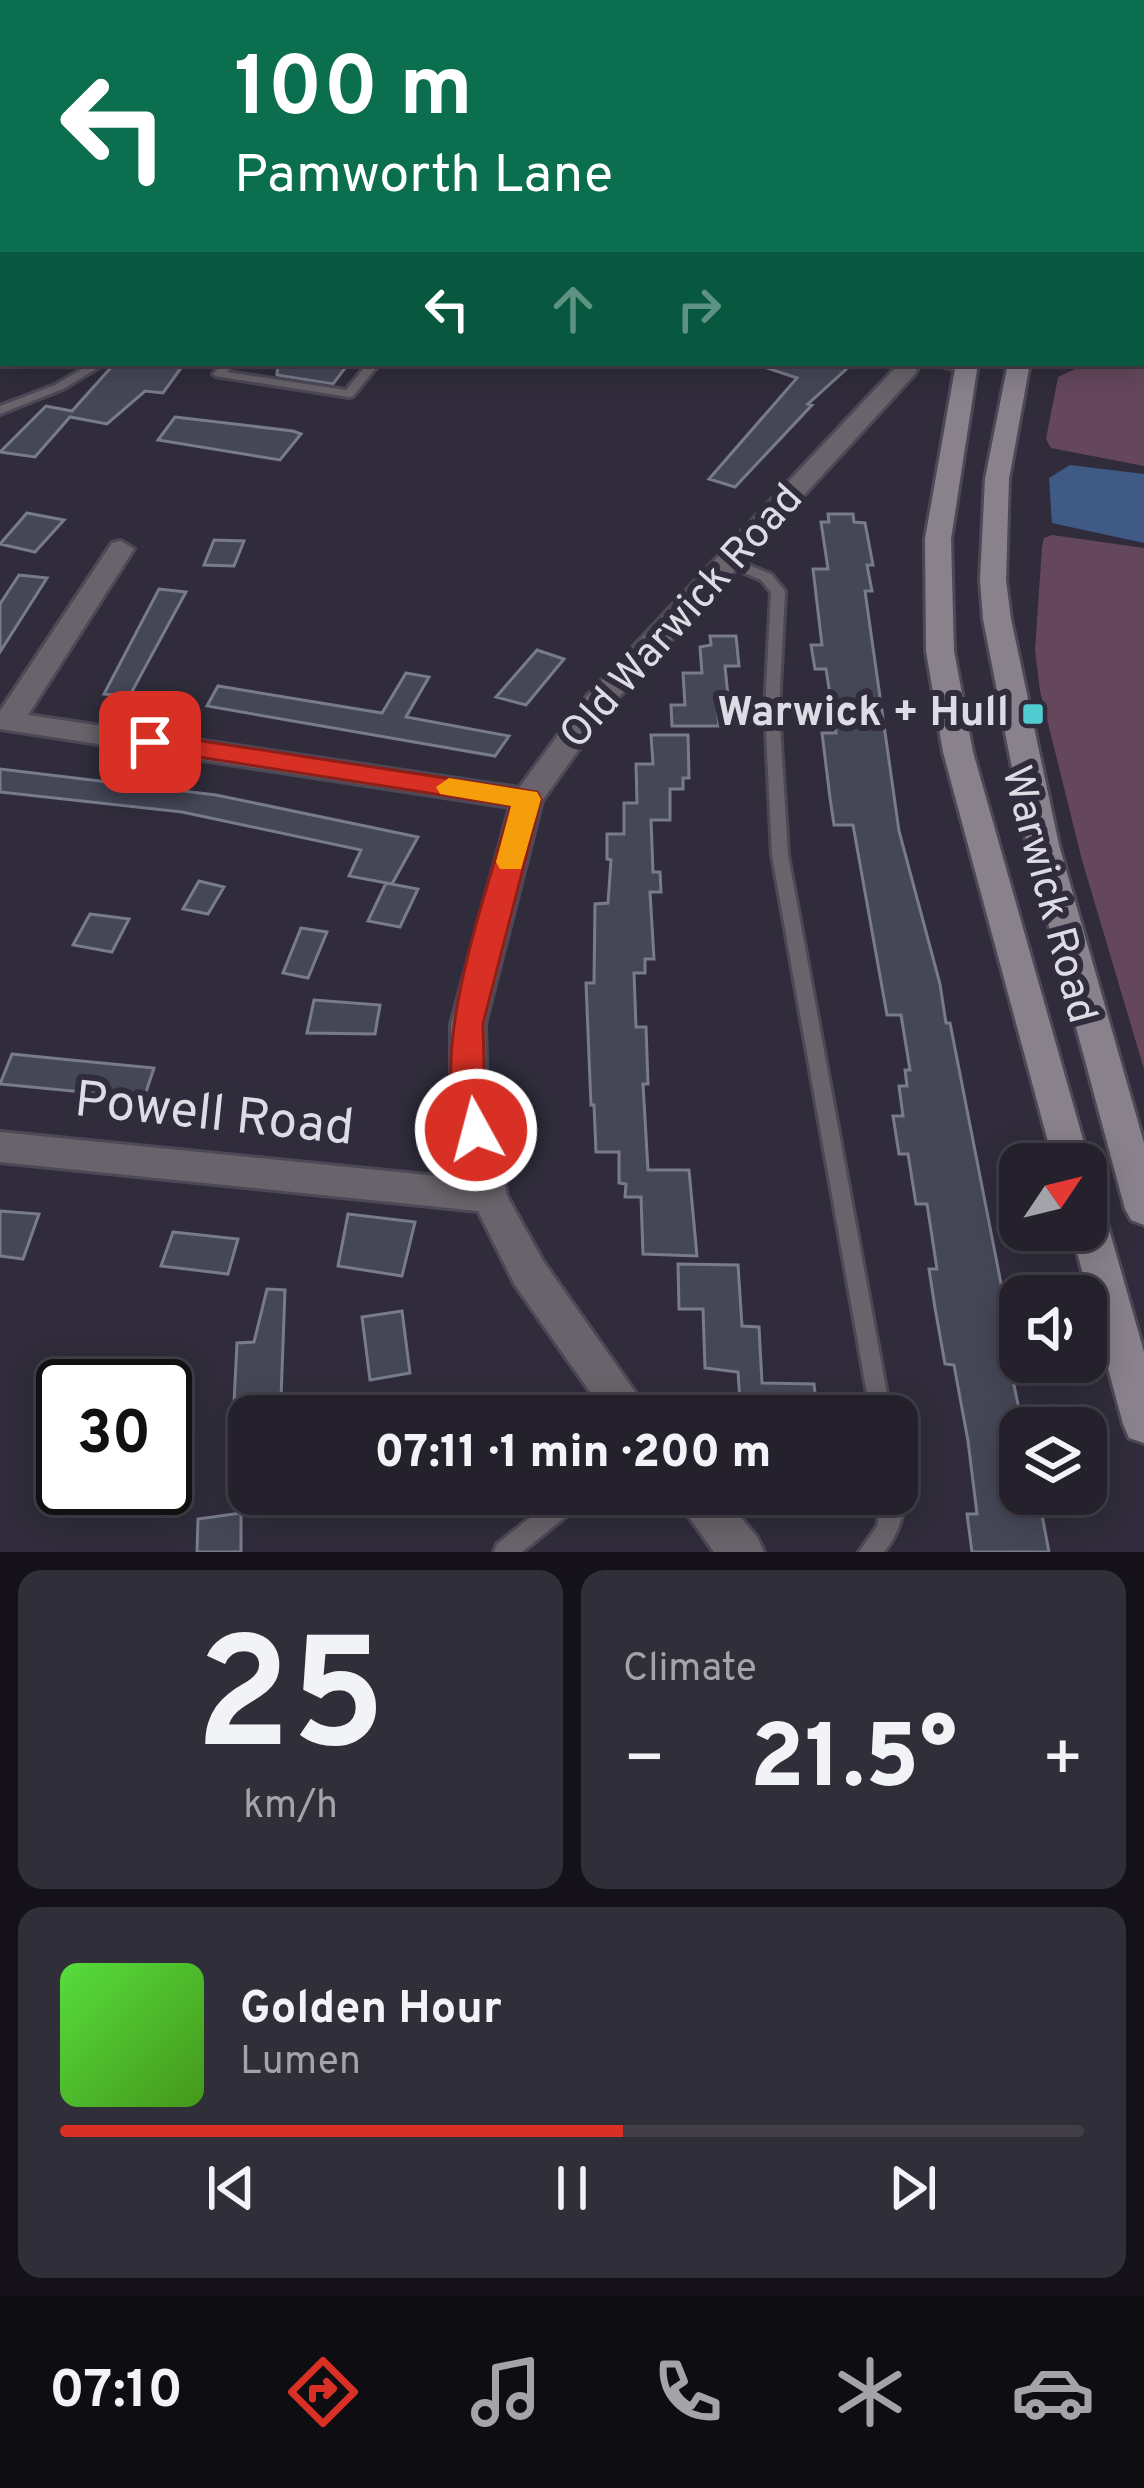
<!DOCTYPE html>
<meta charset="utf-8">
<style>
body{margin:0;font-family:Overpass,sans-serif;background:#302e38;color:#f1f3f6;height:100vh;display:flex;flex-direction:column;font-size:45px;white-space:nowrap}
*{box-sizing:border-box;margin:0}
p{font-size:39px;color:#a3a3a9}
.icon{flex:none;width:66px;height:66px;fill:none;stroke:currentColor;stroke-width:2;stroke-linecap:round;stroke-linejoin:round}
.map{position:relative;height:1552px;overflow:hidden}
.details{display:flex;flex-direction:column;gap:18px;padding:18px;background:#141218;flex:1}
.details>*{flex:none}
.banner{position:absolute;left:0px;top:0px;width:1146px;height:366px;box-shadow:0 6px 30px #0003,0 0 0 3px #413e48;background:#0b6e4f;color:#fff;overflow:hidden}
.needle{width:78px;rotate:55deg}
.buttons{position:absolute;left:999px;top:1143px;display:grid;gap:24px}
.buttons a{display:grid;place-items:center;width:108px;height:108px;border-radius:24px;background:#24212c;box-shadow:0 6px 30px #0003,0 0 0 3px #413e48;font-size:60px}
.speed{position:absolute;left:36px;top:1359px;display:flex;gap:24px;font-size:60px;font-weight:700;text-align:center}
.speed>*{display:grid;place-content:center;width:156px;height:156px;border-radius:50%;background:#24212c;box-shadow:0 6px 30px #0003,0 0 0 3px #413e48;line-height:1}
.speed .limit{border:6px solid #111;border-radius:18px;background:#fff;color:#111}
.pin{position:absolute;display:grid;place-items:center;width:102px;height:102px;color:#fff;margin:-51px;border-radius:24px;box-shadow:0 6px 18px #0006}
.me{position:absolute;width:132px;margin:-66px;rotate:353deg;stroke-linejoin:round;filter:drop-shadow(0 0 9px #0008)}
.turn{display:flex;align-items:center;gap:42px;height:252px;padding:0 36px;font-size:54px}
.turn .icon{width:156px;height:156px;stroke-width:2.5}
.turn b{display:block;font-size:84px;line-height:102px}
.lanes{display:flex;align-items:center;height:114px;padding:0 36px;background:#0003;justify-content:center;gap:60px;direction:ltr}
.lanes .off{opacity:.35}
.big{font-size:90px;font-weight:800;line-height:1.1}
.details .widget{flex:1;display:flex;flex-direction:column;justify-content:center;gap:18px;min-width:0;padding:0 42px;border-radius:24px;background:#302e38}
.details .dial{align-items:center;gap:0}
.dial b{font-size:156px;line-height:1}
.song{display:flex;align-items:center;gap:36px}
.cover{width:144px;height:144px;border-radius:18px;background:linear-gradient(135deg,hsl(110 70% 55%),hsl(100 70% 35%))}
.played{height:12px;border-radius:6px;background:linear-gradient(90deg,#d93025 55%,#413e48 55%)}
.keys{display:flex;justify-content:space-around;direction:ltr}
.heat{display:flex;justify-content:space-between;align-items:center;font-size:66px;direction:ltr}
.details .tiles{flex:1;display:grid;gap:18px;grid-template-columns:1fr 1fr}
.widget:last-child{grid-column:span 2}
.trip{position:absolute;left:228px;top:1395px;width:690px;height:120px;border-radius:24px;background:#24212c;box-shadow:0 6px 30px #0003,0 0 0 3px #413e48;font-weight:800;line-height:120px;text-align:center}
.tab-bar{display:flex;height:192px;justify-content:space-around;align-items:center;background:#0e0d12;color:#a3a3a9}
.tab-bar .icon{width:84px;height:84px}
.tab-bar .active{color:#d93025}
.tab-bar b{font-size:54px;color:#f1f3f6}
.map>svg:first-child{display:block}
.green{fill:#65475c}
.water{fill:#3e5a85}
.building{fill:#454757;stroke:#787b8c;stroke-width:3}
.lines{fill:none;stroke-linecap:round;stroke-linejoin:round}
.lane-casing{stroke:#4c4856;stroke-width:6}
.street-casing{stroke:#4c4856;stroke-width:6}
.secondary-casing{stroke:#4c4856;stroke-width:6}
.primary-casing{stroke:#4c4856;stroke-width:6}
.lane{fill:#69646b;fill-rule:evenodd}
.street{fill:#69646b;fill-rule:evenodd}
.secondary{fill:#89828c;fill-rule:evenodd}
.primary{fill:#a298a6;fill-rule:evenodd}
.route{fill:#d93025;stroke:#8d1f18;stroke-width:3}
.slow{fill:#f59e0b}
.poi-dot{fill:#51ccd1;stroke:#302c3b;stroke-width:4.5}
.labels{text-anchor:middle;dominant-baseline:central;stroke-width:12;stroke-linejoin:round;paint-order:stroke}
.street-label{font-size:42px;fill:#dddbe4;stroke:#302c3b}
.poi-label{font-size:42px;font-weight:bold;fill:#dddbe4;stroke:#302c3b;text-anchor:end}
.near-street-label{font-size:51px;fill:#dddbe4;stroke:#302c3b}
</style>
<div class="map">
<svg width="1144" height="1552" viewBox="0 0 1144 1552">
<rect width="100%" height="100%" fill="#302c3b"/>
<path class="green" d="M1144,350v116l-93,-18 -5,-9 12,-62 30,-14h55z
M1052,535l92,13v521l-62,-209 -42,-169 -5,-41 7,-103 2,-9z"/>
<path class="water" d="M1070,465l74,9v69l-92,-20 -3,-45z"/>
<path class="building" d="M115,363l66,5 -18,25 -18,-2 -38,33 -37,-7 -35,40 -35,-5 46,-46 26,5z
M278,363h71l-16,21 -56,-9z
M764,363h89l-45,41 4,1 -77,82 -26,-8 88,-101 -33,-11z
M175,417l118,14 8,3 -21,26 -122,-20z
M27,513l37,7 -29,32 -35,-8z
M828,514h25l1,8 11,1 8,42h-6l5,26h-7l34,240 41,153 6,39h4l56,286 8,57h-4l13,62 -3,86 22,1 7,37h-77l-5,-38h10l-9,-73 -14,-76 -9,-1 -10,-56 -6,-39h8l-10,-65h-11l-8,-50h-9l-6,-38h10l-4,-30h8l-2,-16h5l-9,-55h-14l-34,-190h-19l-4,-27 -8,-65h14l-10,-64h-11l-4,-24h11l-9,-76h15l-7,-47h8z
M214,540l30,1 -10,25 -30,-1z
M19,575l28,3 -47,74v-48z
M159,589l27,3 -57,105 -25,-3z
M710,636h26l3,30h-14l3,30h-12l3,30h-47l-1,-21h14l-2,-32h19l-2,-26 11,-2z
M537,650l27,9 -38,46 -30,-8z
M406,673l23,4 -23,40 103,19 -14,20 -288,-50 11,-20 164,27z
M651,735h37l1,43h-6v11h-13v31h-19l2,52h7l1,20h-11l4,67h-9v14h-11l2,54h10l2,57h-5l5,86h41l8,86 -54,-2 -2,-57h-16l1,-13 -7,-1v-31h-23l-2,-47h-3l-5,-122h8l1,-79 13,-1 3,-43 -4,-1v-25h17v-31h13l-1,-39h17z
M0,769l216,26 202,42 -26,47 -43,-8 12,-26 -179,-38 -182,-20z
M199,881l25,6 -16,27 -25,-5z
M386,883l32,6 -18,38 -32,-6z
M90,914l39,5 -17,33 -39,-7z
M301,928l26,4 -19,46 -25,-5z
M314,1000l66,5 -5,29 -68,-1z
M12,1054l59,6 83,8 -10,30 -144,-14z
M0,1211l39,3 -16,45 -23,-3z
M348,1214l67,8 -13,54 -64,-10z
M173,1232l65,7 -10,35 -67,-8z
M678,1264l60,1 4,61 17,1 3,56 52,1 3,26h-13l1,6h-64l-3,-44 -33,-4 -2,-59h-24z
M267,1289l18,1 -4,108 -47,4 3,-59 17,-1z
M402,1311l8,62 -40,7 -8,-63z
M241,1513v39h-44l1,-33z"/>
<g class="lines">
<g class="lane-casing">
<path id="lane" d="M75,0h9l-3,3h-9z
M275,0h9l-2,3h-9z
M474,0l27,1 4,2h-32z
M627,0h8l1,3h-8z
M675,0h8l1,3h-8z
M3,63v7l-3,1v-7z
M3,99v7l-3,1v-7z
M0,147h3v6h-3z
M1143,191h1v6h-1z
M0,256l3,1v6l-3,-1z
M3,286v8l-3,1v-8z
M92,363h14l-43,26 -63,25v-8l55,-21z
M223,363h12l-8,9 119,18 22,-27h12l-27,33 -4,1 -134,-21 -2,-2z
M932,363h20l20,7 -6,3z
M731,558l40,16 14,17 -6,118 9,146 103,561h-20l-99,-561 -7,-146 6,-117 -10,-12 -35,-15 -2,-3z
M897,1485l5,2c6,22 -4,48 -18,65h-25l18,-26 6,-32h14z
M560,1494h28l-3,7 -63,51h-28l3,-8z"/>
</g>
<g class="street-casing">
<path id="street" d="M1144,31v11h-1v-11z
M1143,132h1v12h-1z
M906,363l11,7 -3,5 -308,336 -64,90 -57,223 2,72 20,100 36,65 109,155h-45l-92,-131 -37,-74 -478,-49v-30l467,47 -16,-83v-72l59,-217 -510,-78v-18l112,-168 9,-2 13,8 -106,166 491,73 67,-91 312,-332z
M673,1494h48l36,43 7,15h-50z"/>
</g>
<g class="secondary-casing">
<path id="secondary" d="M936,0h18l2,3h-18z
M963,0h17l2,3h-17z
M956,363h22l-27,176 3,112 19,101 117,412 -4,9v-9h-32l-111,-412 -17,-101 -1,-112z
M1008,363h22l-21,116 -3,101 5,39 48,226 85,298v82l-13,-5 -6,-11 -98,-364 -44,-226 -3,-39 5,-101z
M1086,1199l13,5 6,11 39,137v91l-15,-5 -6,-14 -52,-194h15z"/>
</g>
<g class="primary-casing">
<path id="primary" d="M0,128h3v12h-3z
M1143,264h1v12h-1z
M1143,288h1v12h-1z"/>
</g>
<use href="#lane" class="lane"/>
<use href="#street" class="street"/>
<use href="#secondary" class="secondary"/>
<use href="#primary" class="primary"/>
</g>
<path class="route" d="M150,733l387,59 4,7 -58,225 2,72 7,34 -5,9 -11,4 -12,-4c-41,-80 24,-249 47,-333l-370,-58 -4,-6z"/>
<path class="slow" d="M449,778l88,14 4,7 -20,70h-21l-4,-7 15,-56 -71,-12 -4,-7z"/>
<rect class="poi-dot" x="1021" y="702" width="24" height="24" rx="6"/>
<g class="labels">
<g class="street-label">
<text transform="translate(683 618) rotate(-48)">Old Warwick Road</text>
<text transform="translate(1047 895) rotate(75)">Warwick Road</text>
</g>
<g class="poi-label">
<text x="1009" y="714">Warwick + Hull</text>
</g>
<g class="near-street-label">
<text transform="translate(214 1117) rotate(6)">Powell Road</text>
</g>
</g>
</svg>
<div class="buttons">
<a><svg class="needle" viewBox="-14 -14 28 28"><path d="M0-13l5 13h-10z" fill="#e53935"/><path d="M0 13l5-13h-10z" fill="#a3a3a9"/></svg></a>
<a><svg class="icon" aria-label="sound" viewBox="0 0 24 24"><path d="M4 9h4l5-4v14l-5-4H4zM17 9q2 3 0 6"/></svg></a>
<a><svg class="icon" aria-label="layers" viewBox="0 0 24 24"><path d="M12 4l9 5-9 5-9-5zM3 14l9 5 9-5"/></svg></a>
</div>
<div class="speed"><div class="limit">30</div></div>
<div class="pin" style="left:150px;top:742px;background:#d93025"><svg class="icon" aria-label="arrive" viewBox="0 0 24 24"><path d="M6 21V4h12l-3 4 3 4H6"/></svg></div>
<svg class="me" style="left:476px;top:1130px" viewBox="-20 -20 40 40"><circle r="17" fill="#d93025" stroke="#fff" stroke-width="3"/><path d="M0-11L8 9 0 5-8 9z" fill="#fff"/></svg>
<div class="trip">07:11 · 1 min · 200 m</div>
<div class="banner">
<div class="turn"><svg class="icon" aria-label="left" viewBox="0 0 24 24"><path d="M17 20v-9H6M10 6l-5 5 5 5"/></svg><div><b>100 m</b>Pamworth Lane</div></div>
<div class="lanes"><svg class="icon" aria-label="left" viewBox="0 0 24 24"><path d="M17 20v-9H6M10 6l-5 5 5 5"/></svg><svg class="icon off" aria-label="ahead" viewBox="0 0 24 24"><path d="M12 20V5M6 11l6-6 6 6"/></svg><svg class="icon off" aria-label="right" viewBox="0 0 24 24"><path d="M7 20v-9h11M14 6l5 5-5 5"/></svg></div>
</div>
</div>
<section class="details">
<div class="tiles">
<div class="widget dial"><b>25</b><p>km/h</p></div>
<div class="widget"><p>Climate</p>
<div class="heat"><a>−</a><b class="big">21.5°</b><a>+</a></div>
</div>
<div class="widget">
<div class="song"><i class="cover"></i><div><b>Golden Hour</b><p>Lumen</p></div></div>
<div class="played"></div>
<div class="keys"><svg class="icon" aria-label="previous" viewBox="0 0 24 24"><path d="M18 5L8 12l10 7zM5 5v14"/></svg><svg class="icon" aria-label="pause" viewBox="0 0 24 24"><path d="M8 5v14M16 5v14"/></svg><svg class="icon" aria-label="next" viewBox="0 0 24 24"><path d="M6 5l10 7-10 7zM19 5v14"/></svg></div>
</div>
</div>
</section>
<nav class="tab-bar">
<b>07:10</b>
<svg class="icon active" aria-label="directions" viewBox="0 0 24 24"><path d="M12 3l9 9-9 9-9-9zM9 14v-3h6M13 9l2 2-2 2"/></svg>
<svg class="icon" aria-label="music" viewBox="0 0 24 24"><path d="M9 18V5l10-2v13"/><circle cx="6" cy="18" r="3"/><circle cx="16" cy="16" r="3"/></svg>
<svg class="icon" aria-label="phone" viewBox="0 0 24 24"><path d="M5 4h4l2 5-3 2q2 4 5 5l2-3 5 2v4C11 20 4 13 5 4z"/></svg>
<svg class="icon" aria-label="climate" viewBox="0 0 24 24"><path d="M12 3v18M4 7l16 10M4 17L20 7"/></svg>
<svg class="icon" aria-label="car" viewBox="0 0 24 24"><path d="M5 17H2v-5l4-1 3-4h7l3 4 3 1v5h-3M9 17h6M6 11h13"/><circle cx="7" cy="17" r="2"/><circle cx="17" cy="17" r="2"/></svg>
</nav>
